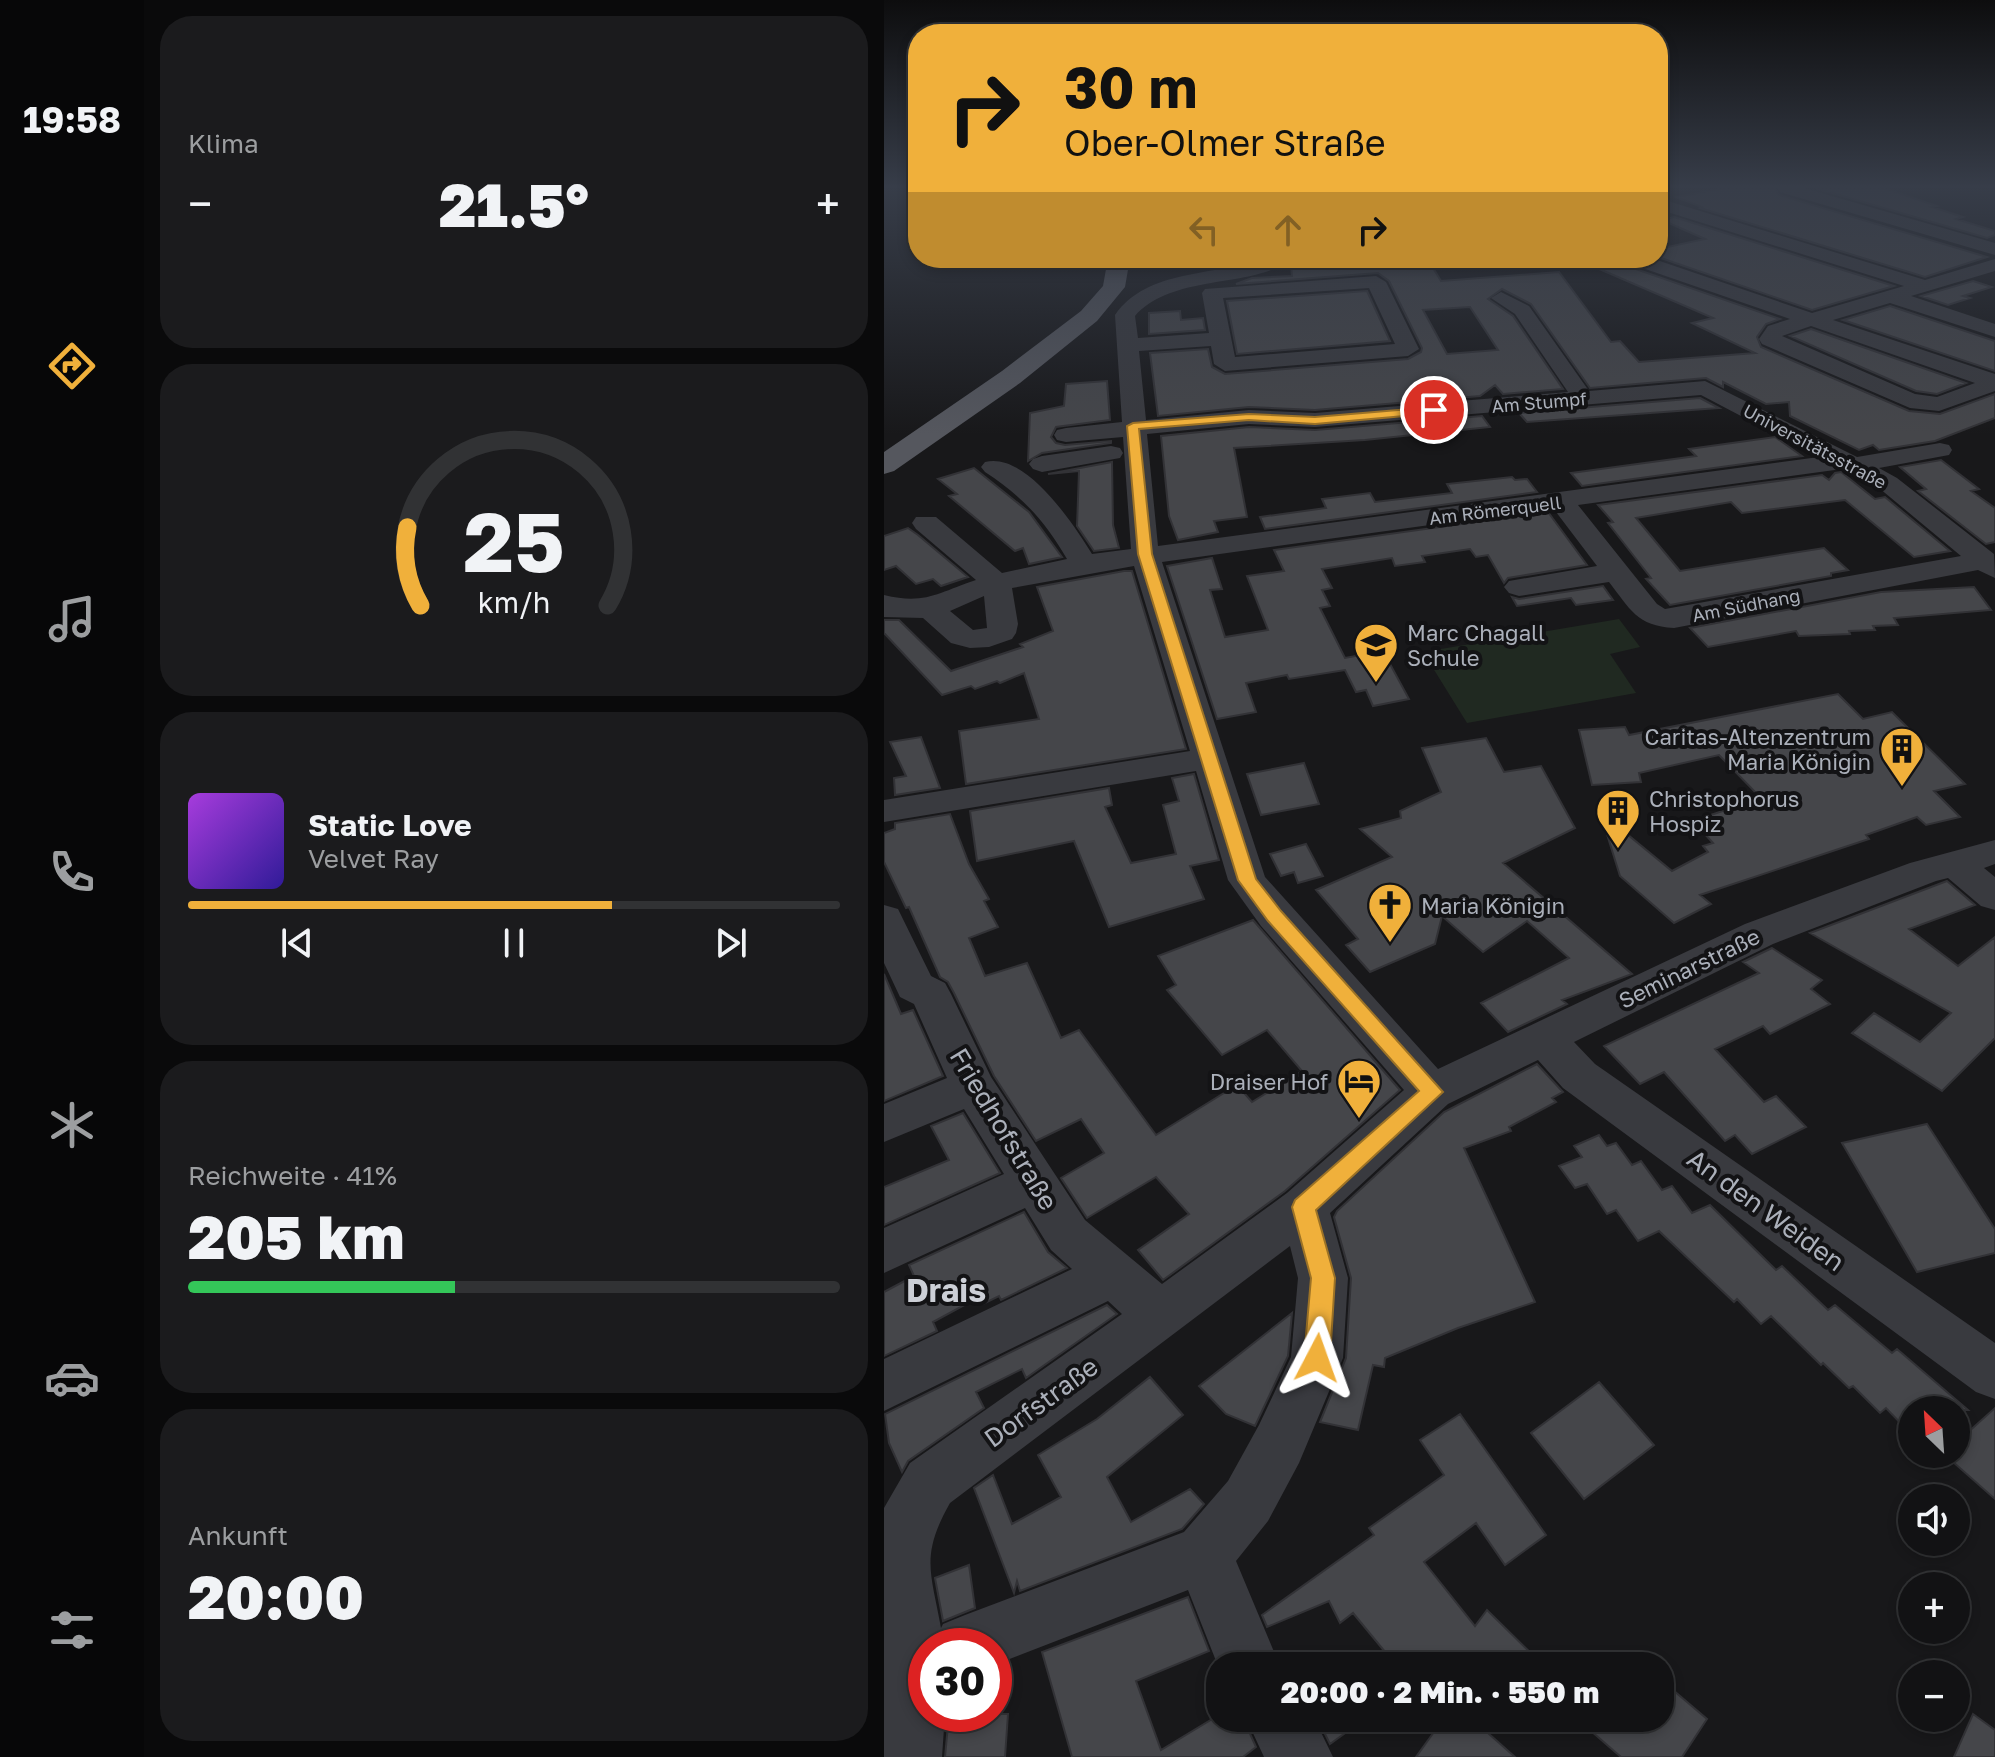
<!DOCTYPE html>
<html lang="de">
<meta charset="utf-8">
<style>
body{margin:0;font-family:"Golos Text",sans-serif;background:#1b1b1d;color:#f1f3f6;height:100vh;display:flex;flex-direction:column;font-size:30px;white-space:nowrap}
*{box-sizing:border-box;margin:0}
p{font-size:26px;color:#9c9ea0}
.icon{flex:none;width:44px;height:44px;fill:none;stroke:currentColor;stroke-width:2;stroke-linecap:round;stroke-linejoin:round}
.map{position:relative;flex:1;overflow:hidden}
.sheet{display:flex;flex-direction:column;gap:16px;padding:16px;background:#0a0a0b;width:740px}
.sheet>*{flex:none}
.banner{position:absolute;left:24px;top:24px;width:760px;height:244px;border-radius:32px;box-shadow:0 4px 12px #0003,0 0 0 2px #313234;background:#f0b03b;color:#111;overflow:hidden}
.needle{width:52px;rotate:335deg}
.fabs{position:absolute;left:1014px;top:1396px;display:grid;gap:16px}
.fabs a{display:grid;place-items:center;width:72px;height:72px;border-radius:50%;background:#121214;box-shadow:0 4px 12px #0003,0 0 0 2px #313234;font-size:40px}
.speed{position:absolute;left:24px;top:1628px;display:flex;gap:16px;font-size:40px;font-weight:700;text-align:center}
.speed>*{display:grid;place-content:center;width:104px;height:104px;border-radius:50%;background:#121214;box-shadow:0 4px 12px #0003,0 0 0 2px #313234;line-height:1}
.speed .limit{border:12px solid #d22;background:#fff;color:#111}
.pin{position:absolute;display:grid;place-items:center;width:68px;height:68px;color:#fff;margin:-34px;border:4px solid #fff;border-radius:50%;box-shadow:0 2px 8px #0007}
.me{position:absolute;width:88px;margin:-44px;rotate:4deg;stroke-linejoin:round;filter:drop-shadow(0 0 6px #0008)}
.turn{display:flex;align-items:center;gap:28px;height:168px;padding:0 24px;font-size:36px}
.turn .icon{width:104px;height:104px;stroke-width:2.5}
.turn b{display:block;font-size:56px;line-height:68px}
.lanes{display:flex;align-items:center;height:76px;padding:0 24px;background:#0003;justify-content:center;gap:40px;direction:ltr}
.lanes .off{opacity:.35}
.big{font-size:60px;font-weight:800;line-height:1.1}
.sheet .card{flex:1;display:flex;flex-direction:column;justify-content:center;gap:12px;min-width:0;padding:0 28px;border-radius:32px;background:#1b1b1d}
.sheet .dial{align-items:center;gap:0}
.dial svg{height:208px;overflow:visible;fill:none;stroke:#313234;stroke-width:7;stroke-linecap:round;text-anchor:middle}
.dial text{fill:#f1f3f6;stroke:none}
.song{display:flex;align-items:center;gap:24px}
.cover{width:96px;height:96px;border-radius:12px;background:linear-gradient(135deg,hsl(280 70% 55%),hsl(250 70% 35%))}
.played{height:8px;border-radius:4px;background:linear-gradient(90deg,#f0b03b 65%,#313234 65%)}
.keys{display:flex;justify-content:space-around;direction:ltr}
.heat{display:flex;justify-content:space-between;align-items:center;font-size:44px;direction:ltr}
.charge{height:12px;border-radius:6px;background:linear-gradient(90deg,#34c759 41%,#313234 0)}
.trip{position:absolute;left:322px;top:1652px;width:468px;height:80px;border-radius:32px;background:#121214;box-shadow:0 4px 12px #0003,0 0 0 2px #313234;font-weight:800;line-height:80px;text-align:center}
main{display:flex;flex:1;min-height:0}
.dock{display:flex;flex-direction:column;width:144px;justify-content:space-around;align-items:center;background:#070708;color:#9c9ea0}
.dock .icon{width:56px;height:56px}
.dock .on{color:#f0b03b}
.dock b{font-size:36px;color:#f1f3f6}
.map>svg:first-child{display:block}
.green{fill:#202921}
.building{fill:#45464a;stroke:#323236;stroke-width:2;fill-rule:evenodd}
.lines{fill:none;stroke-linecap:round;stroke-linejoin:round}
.minor{fill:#393a3f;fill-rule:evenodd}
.major{fill:#55575e;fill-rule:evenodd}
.route{fill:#f0b03b;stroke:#9c7226;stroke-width:2}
.labels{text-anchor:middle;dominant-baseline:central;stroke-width:8;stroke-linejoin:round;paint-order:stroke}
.far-street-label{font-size:18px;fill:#abb0ba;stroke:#131315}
.poi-label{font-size:22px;fill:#abb0ba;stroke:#131315;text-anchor:start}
.street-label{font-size:22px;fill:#abb0ba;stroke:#131315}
.near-street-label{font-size:26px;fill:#abb0ba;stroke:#131315}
.near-quarter-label{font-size:32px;font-weight:bold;fill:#cccfd6;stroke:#131315}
</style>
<main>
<nav class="dock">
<b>19:58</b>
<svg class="icon on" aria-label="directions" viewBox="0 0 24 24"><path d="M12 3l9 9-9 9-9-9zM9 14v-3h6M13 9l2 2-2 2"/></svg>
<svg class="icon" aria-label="music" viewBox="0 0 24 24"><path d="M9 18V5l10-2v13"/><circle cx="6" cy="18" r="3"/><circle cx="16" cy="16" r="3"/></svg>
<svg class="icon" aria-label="phone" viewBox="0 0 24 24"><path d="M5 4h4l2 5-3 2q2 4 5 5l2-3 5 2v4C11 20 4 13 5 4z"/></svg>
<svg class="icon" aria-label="climate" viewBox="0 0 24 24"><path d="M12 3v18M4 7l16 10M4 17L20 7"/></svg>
<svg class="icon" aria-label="car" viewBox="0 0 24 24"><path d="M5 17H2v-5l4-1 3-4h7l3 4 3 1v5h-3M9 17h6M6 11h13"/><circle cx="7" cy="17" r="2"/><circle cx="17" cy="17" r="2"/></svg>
<svg class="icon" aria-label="filters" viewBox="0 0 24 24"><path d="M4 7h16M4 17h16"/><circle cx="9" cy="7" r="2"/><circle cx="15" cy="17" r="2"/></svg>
</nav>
<section class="sheet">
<div class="card"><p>Klima</p>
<div class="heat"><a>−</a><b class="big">21.5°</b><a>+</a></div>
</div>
<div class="card dial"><svg viewBox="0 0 100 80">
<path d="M14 69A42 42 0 1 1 86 69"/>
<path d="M14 69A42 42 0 0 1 9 39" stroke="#f0b03b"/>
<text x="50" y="56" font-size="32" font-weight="700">25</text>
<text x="50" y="72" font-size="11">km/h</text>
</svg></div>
<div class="card">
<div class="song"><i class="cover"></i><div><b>Static Love</b><p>Velvet Ray</p></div></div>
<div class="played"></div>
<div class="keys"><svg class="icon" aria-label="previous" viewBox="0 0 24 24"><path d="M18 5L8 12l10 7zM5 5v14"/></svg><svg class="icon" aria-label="pause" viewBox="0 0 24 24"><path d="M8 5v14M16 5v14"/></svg><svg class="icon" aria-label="next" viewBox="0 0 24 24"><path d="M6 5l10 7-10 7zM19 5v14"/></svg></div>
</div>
<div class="card"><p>Reichweite · 41%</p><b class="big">205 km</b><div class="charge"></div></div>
<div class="card"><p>Ankunft</p><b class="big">20:00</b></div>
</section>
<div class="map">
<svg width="1111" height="1757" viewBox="0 0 1111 1757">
<rect width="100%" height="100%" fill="#18181a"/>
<path class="green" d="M735,619l21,28 -30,7 26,39 -169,30 -44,-71z"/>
<path class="building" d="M842,188h49l4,7 208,62 -62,20 -225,-69 2,-1 -26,-10z
M931,188h69l53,18 -5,1 31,10 -7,2 39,12v4l-8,3z
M790,217l220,69 -82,24 -154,-53v-8l47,-10 -43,-19z
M453,258h90l14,23 118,-9 52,70 9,-1 19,21 116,-9 -63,-30 21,-5 -123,-53 30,-7 4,7 156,54 -14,5 -9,13 4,10 148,64 31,3 55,-20v24l-60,23 -56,9 -6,-5 -14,5 -69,-34 -1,-14 -23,2 -43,-22v5l-17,-9 -116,10 -59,-84 -29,-15 -14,10 25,17 50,73 -60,5 -8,-9 -15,11 -165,14 -66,-3 -91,9 -8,-63 58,-4 4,18 13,7 183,-15 13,-7 1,-4 -33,-67 -11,-8 -142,11 16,-6 40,-2 -1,-11h8l-1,-4zM586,307l28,43 -51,4 -24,-44z
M1089,281l19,6 -29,9 7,2 -22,7 -27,-9z
M483,291l23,50 -153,13 -10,-53z
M1006,306l105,35v30l-152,-51z
M296,311l1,9 22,-2 2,12 -56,4v-21z
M927,329l155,54 -29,11 -21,-3 -126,-55z
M223,381l3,39 -54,7 -5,10 5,6 9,2 46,-4v2l-69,10 -14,8 2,-48 34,-7 2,-22z
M816,398l19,10 -192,14 -8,-9z
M598,416l8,11 -125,13 -131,8 13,69 -33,4 4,11 -40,8 -9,-24 -8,-80 88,-9 66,3z
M891,437l27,19 -220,30 -11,-13 125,-17 -7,-7z
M1057,460l38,29 -8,2 24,17v34l-9,2 -68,-53 8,-2 -26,-22z
M228,462l1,63 6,23 -25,3 -17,-25 2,-55 -31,3z
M90,468l55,44 33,45 -33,7 -6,-16 -8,3 -66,-55 8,-2 -19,-15z
M957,472l34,27 10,-2 65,54 -36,6 -69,-57 -103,13 -11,-11 -95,16 44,53 144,-23 24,22 -17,3v3l-161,29 -24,-26 5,-1 -43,-55 5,-1 -15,-17 224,-30 7,5 6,-7z
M628,477l3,3 12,-1 10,13 -272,37 -5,-12 66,-9 -4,-9 48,-6 5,9 77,-9 -5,-9z
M664,512l39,53 -79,13 -4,5 -16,-28 -12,2 -6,-8 -48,7 3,6 -30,4 -3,-8 -70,11 10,19 -10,2 8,16 -10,2 25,50 38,-7 26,48 -36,7 -7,-16 -10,2 -11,-22 -56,9 -2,-4 -41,8 10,29 -39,7 -50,-153 45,-8 10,31 -12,1 15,47 43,-7 -21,-54 37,-5 -10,-21z
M24,528l10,7 50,42 -27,9 -8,-7 -17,5 -20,-18 -12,4v-34z
M240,571h8l54,178 -220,35 -7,-53 80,-12 -15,-46 -24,10 -3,-2 -22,8 -4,-3 -29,9 -58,-62v-13h15l52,51 72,-24 -3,-3 33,-13 -16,-44z
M719,586l10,14 -37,5 -5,-7 -54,8 -5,-9 7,2z
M1090,587l17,23 -97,8 4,7 -25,1 2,4 -26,1 1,3 -51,2 -3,-5 -88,16 -18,-19 191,-36z
M954,694l25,25 29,-7 73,72 -31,7 26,26 -34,8 -9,-8 -51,18 3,4 -169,56 11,9 -37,19 -54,-47 -20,-64 72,59 36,-19 -5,-6 10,-3 -20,-22 68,-23 -42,-43 -80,18 2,9 -49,3 -13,-55 46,-3 4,8z
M37,737l19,51 -45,7 -1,-17 12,-2 -16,-34z
M602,738l18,34 37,-6 34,62 -72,35 129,111 -70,26 5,4 -59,28 -27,-29 88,-45 -42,-37 -44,31 -41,-36 -7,28 -65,28 -24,-27 12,-6 -42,-49 76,-33 -32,-28 41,-11 -1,-7 41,-19 -19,-44z
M420,763l15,41 -58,11 -14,-41z
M310,774l25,86 -29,6 14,33 -95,28 -35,-86 -97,20 -7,-50 139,-23 3,17 -7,2 26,56 45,-9 -13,-49 16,-4 -7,-23z
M66,814l19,50 20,35 -5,2 14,26 -29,11 16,38 42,-13 34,75 18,-8 77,105 81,-50 15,17 50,-31 -35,-41 -45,25 -55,-65 9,-5 -18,-29 95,-36 147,170 -115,101 -122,89 -25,-30 51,-36 -33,-37 -69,41 -26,-40 43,-25 -23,-34 -45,22 -42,-65 -40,-83 -6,-11 -8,-5 -31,-70 -3,1 -22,-46v-29l11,-4v-6z
M422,844l17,32 -25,7 -4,-11 -13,4 -11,-22z
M1063,881l28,24 -66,24 49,37 37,-29v101l-53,53 -90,-58 22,-20 46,29 31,-29 -141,-80z
M888,948l50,32 -11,9 19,15 -60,30 -7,-8 -48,23 49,53 12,-6 30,31 -54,27 -17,-19 -10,6 -61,-69 -24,12 -36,-38 155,-73 -16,-11z
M0,974l17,40 12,-4 30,66 -59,25z
M653,1064l26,28 -11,6 4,4 -47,25 2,4 -47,17 71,154 -77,26 -73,30 -1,9 -11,-2 -15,65 -38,-8 26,-64 5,-80 -17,-61 3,-6 107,-99z
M79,1113l37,60 -116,52v-38l65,-27 -18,-34z
M1043,1124l68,105v24l-78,19 -75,-129z
M715,1135l8,11 9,-3 16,22 9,-4 21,29 10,-4 20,27 18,-8 66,65 6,-4 46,44 7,-5 57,48 5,-4 71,61h-56v25l-26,-27 -6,5 -27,-27 -4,2 -26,-25 -2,2 -50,-49 -10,8 -24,-25 -3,3 -75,-71 -21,10 -22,-31 -9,4 -20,-30 -12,4 -16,-22 23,-9 -8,-11z
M140,1212l24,40 19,16 -66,32 -2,-4 -16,8 -4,-7 -46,25 4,9 -53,25v-64l30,-16 -5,-11z
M223,1305l10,9 -91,64 -4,-9 -46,23 8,16 -76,53 -6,11 -13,-29 -4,-29z
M408,1313l-4,43 -33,70 -29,-12 -27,-28z
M266,1377l33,38 -76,62 24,45 59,-33 14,15 -22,25 -162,62 -3,-10 -3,12 -40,-105 19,-13 19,49 49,-27 -23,-42 59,-36z
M715,1382l55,63 -70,54 -53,-66z
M1111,1408v91l-51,-45h12v-11z
M576,1414l86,121 -41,30 -29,-42 -52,39 51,64 12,-16 57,56h-66l-12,-12 -12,12h-33l-13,-13 -13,11 -42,-51 -13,10 -11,-22 -62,26 -5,-12 112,-80 -5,-7 75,-53 -24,-35z
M85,1565l6,43 -32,13 -8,-43z
M304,1597l21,54 -73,30 25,69 53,-32h29l13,29 -13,10h-171l-30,-105z
M776,1679l47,40 -25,38h-61l-45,-39h84z
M65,1714h59l-3,43h-60z
M1089,1714l22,16v27h-41z
M433,1718h49l-36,26z
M560,1718h27l44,39h-99z"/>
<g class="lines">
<path class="minor" d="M894,188h26l191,55v12l-215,-63z
M774,198l267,82 70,-21v12l-84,25 84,28v13l-105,-34 -57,17 162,54v17l-56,20 -29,-3 -148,-64 -3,-5 9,-13 22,-7 -165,-57 -2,-4h28l161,55 92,-27 -246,-77zM927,326l164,57 -38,14 -22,-3 -133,-58z
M236,258h24l-18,12h-14l-3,-4z
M379,258h26c-27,31 -116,14 -154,58l3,22 71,-5 -7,-40 3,-4 171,-13 10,6 33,67 -11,7 -183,15 -11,-7 -3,-18 -72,5 7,69 103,-10 66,3 253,-21 -53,-78 -24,-16 10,-6 28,14 60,85 116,-10 152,76 83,-14 9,2 3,5 -3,5 -70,13 18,10 97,76 1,24 -17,-8 -304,58c-37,-2 -44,-19 -65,-46l-90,14 -10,-3 -5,-6 5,-6 88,-15 -44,-58 -391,54 103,315 173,192 307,-145 165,-61 85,-23v24l-11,4 11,9v33l-14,-4 -33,-28 -12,3 -163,63 -199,98 21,22 400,279v56l-19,-7 -413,-304 -25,-28 -90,44 -118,109 18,65 -5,80 -44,105 -31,58 -32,40 44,105h-60v5l-32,-81 -194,75v-19h-68v68h19l-3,43h-58v-249l26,-45 212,-149 -14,-13 -224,110v-52l188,-90 -21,-19 -26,-42 -141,65v-45l120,-54 -40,-65 -80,33v-38l63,-26 -33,-74 -14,-7 -16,-34v-58l14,4 33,67 14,7 6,11 40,83 94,143 77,64 125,-91 117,-103 -143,-164 -33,-46 -32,-109 -312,51v-22l306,-49 -56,-185 -122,22 6,36 -2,9 -4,6 -23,8 -19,1 -19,-5 -28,-25 -39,-1v-22c41,10 53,-2 92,-15l-60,-51 -4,-6 4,-6h20l66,56 65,-14c-22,-38 -45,-63 -82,-87l-4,-5 4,-5c41,-11 89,63 107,92l39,-5 -8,-112 -57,5 -9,-2 -3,-5 3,-5 9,-2 56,-6 -7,-107c33,-47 99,-38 148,-57zM485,288l26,56 -160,13 -12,-59zM817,395l118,62 -661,89 -11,-112 102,-10 66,3zM958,469l37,19 82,68 -296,53 -8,-5 -79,-99zM100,596l3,32 -14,2 -23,-19zM406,1246l8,32 -7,79 -32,68 -31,56 -44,51 -219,83 -22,9 -2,4c-10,-56 -21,-72 9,-125z
M227,446l9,2 3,5 -3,5 -78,14 -9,-3 -4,-5 4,-5 9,-3z
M362,1718h68l19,39h-69z"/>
<path class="major" d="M224,258h22l-5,29 -28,34 -77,62 -126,88 -10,3v-22l118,-81 79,-60 22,-25z"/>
</g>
<linearGradient id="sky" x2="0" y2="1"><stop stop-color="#0d0d0e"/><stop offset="0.43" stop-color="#373d49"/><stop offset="1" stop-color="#373d49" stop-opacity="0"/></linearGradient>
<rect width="1111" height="434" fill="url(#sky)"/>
<path class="route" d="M550,407l6,3 -2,3 -123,11 -66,-4 -110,9 13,125 104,325 25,32 162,181 -127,118 19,68 -5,80 -4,8 -9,4 -9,-4 -4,-8 7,-80 -19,-71 3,-7 124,-109 -151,-170 -30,-41 -100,-326 -11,-128 6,-3 116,-9 66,3z"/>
<defs>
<g id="school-pin" transform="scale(2.3)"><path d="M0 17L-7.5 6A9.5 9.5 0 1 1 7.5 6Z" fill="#f0b03b" stroke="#131315"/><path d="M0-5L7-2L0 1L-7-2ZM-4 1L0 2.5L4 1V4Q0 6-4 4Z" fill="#111"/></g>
<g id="building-pin" transform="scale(2.3)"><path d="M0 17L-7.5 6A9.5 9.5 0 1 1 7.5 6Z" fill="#f0b03b" stroke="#131315"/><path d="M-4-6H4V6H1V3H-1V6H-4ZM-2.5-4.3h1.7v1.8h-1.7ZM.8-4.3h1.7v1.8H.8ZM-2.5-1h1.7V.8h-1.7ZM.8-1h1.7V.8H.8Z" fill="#111"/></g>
<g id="church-pin" transform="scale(2.3)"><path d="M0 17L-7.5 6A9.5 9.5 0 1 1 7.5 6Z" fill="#f0b03b" stroke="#131315"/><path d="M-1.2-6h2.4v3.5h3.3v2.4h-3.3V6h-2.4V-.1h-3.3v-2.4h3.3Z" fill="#111"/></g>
<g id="hotel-pin" transform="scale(2.3)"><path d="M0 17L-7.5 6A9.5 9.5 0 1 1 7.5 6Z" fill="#f0b03b" stroke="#131315"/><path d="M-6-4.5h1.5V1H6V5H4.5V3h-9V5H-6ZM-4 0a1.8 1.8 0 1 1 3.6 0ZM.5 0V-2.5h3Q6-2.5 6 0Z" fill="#111"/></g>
</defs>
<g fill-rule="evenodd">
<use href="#school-pin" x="492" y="645"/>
<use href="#building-pin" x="1018" y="749"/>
<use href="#building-pin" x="734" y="811"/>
<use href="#church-pin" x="506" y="905"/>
<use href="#hotel-pin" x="475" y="1081"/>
</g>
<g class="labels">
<g class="far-street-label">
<text transform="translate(655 402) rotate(-5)">Am Stumpf</text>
<text transform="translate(931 446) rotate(28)">Universitätsstraße</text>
<text transform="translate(611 510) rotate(-7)">Am Römerquell</text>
<text transform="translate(862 605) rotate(-11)">Am Südhang</text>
</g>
<g class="poi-label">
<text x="523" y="632">Marc Chagall<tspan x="523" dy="25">Schule</tspan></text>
<text x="987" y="736" text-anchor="end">Caritas-Altenzentrum<tspan x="987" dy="25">Maria Königin</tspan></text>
<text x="765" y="798">Christophorus<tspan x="765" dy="25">Hospiz</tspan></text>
<text x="537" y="905">Maria Königin</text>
<text x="444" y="1081" text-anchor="end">Draiser Hof</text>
</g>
<g class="street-label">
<text transform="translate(805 968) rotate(-26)">Seminarstraße</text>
</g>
<g class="near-street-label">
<text transform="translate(120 1129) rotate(59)">Friedhofstraße</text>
<text transform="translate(882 1210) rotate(36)">An den Weiden</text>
<text transform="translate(157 1402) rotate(-36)">Dorfstraße</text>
</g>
<g class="near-quarter-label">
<text x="62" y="1290">Drais</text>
</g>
</g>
</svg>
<div class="fabs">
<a><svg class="needle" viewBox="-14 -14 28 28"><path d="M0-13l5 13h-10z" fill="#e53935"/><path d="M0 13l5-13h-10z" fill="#9c9ea0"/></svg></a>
<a><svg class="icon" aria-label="sound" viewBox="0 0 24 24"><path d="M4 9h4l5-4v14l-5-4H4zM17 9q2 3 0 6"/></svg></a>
<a>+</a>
<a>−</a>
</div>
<div class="speed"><div class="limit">30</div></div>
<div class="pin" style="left:550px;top:410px;background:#d93025"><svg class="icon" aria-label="arrive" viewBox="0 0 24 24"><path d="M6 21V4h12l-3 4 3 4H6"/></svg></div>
<svg class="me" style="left:433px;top:1358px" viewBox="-20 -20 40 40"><path d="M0-17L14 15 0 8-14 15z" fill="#f0b03b" stroke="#fff" stroke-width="4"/></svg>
<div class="trip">20:00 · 2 Min. · 550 m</div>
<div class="banner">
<div class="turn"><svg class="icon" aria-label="right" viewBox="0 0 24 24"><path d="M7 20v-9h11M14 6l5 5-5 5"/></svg><div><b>30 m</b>Ober-Olmer Straße</div></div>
<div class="lanes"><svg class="icon off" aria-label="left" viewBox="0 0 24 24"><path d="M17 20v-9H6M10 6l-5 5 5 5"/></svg><svg class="icon off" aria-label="ahead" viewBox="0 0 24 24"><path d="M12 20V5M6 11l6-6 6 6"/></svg><svg class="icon" aria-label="right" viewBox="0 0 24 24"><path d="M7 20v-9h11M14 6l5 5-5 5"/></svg></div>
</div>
</div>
</main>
